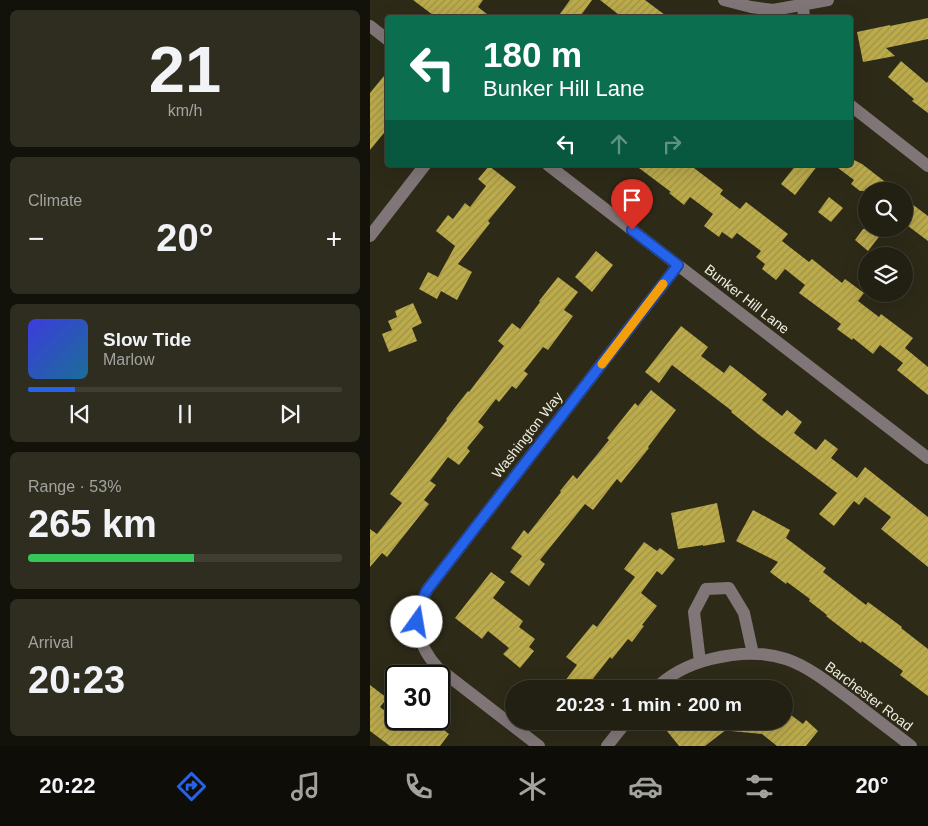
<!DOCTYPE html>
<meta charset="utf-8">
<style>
body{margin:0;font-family:Helvetica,sans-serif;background:#2e2d20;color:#f1f3f6;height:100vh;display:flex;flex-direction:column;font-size:19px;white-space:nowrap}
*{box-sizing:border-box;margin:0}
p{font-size:16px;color:#a2a39f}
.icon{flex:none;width:28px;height:28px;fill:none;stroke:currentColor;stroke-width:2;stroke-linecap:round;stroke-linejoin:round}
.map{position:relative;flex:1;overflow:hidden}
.panel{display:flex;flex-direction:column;gap:10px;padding:10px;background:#13120a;width:370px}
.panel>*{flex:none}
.hud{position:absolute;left:15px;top:15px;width:468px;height:152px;border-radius:5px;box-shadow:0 5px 20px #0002,0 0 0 1px #3f3e32;background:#0b6e4f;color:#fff;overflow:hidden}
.controls{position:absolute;left:488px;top:182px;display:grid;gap:10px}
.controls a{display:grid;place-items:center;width:55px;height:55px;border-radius:50%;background:#222012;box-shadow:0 5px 20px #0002,0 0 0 1px #3f3e32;font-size:25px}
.speed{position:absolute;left:15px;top:665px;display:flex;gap:10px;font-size:25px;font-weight:700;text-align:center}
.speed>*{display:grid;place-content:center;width:65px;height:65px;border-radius:50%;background:#222012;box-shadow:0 5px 20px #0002,0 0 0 1px #3f3e32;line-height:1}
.speed .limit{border:2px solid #111;border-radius:8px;background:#fff;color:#111}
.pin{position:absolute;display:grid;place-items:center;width:42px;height:42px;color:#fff;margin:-51px -21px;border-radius:50% 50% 50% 0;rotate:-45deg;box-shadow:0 0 5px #0007}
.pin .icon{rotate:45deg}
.me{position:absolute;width:55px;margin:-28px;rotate:13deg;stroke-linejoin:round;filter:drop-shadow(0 0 4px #0008)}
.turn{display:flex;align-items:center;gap:18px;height:105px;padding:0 15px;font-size:22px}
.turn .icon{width:65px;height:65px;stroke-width:2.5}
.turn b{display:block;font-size:35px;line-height:42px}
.lanes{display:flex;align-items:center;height:48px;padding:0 15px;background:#0003;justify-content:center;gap:25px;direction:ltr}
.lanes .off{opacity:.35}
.big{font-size:38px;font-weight:600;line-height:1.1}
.panel .widget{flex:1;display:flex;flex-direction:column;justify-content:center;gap:8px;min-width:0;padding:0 18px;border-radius:8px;background:#2e2d20}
.panel .dial{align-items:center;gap:0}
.dial b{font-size:65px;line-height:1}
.song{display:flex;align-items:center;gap:15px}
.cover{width:60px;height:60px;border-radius:8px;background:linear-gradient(135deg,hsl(240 70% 55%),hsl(200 70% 35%))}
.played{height:5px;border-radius:2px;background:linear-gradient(90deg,#2563eb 15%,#3f3e32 15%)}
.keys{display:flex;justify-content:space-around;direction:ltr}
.heat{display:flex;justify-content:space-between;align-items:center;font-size:28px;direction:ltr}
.charge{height:8px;border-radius:4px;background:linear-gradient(90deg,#34c759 53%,#3f3e32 0)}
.trip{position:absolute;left:135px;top:680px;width:288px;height:50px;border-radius:25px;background:#222012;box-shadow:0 5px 20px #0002,0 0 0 1px #3f3e32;font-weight:600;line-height:50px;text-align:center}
.tabs{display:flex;height:80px;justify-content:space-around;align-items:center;background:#0e0d07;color:#a2a39f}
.tabs .icon{width:35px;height:35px}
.tabs .current{color:#2563eb}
.tabs b{font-size:22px;color:#f1f3f6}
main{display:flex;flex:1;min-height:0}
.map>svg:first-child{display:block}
.building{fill:url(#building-hatch)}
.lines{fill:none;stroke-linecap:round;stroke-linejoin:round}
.minor{stroke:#807577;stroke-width:12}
.route-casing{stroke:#184099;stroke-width:12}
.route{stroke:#2563eb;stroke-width:9}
.slow{stroke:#f59e0b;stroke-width:9}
.labels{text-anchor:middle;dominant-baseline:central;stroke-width:5;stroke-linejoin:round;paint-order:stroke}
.street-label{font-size:14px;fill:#eeece1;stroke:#2d2a18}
</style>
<main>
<section class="panel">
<div class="widget dial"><b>21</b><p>km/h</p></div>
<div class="widget"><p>Climate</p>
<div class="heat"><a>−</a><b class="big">20°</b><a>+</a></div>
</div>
<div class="widget">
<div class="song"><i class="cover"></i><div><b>Slow Tide</b><p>Marlow</p></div></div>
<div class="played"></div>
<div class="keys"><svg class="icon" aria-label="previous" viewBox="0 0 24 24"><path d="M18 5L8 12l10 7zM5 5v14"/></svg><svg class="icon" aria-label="pause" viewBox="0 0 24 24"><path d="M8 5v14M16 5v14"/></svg><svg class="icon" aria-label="next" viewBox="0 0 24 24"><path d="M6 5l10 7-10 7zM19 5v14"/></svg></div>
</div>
<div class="widget"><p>Range · 53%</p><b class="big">265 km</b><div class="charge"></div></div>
<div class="widget"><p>Arrival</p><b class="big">20:23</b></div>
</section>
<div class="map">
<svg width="558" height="746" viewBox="0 0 558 746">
<defs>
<pattern id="building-hatch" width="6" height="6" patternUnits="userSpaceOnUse" patternTransform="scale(1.25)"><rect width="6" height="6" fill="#bcab4b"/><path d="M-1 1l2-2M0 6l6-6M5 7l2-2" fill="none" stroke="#9f9249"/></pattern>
</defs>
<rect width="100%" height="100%" fill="#2d2a18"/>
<path class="building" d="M43,0h70l-5,7 14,11h-55z
M200,0h22l-13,18h-22z
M230,0h45l24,18h-46z
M558,18v21l-42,9 9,8 -32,6 -6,-30 33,-7v1z
M531,61l26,22 1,-2v32l-16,-12 2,-2 -26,-22z
M18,71v57l-18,22v-57z
M480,158l12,6 35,27h-37l-9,-7 3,-4 -20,-15h16z
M265,165h55l33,25 -3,4 20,15 6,-7 42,32 -6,7 27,21 3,-3 30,24 3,-4 19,14 -6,8 21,16 2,-3 32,24 -8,10 23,19v28l-31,-25 6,-7 -23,-18 -7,9 -20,-16 -1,2 -15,-11 4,-5 -42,-31 6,-8 -20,-16 -9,11 -14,-11 3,-5 -9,-7 5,-6 -24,-18 -5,6 -10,-7 -3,5 -15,-11 9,-12 -23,-17 -6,8 -15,-12 2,-1z
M426,165h22l-23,30 -14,-11z
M119,166l27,21 -28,34 2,2 -32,41 14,8 -15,28 -16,-9 -4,8 -18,-10 9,-17 10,5 17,-31 -19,-15 12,-16 5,4 12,-16 5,4 16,-21 -8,-7z
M459,197l14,11 -12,14 -13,-10z
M534,198l24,18v25l-24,-18z
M493,229h22l-17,22 -13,-11z
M226,251l17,14 -21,27 -17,-15z
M188,277l20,15 -14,18 9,6 -25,34 -5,-3 -19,24 4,3 -12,15 -4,-3 -13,16 -3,-3 -18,23 6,5 -17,21 3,3 -11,14 -11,-8 -18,24 6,4 -12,15 5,4 -42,53 -5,-4 -12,14v-38l7,5 25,-31 -12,-9 57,-74 -1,-1 22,-28 1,1 35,-46 -6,-5 14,-18 8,6 20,-27 -1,-1z
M43,303l9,20 -10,5 5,13 -28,11 -7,-18 10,-4 -4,-9 9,-4 -2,-6z
M311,326l27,21 -7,9 23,17 6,-8 37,29 -5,6 20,16 5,-6 15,12 -8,11 22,17 9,-11 13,10 -7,9 26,20 8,-11 63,50v50l-47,-38 10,-12 -26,-20 -6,8 -5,-4 -20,25 -15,-12 18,-21 -79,-59 -27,-22 1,-1 -60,-46 -13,18 -14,-11z
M281,390l25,20 -28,37 1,1 -28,35 -4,-4 -24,31 -8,-6 -45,56 5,4 -16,22 -19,-14 12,-16 -11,-8 13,-18 4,4 33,-42 -1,-1 13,-16 4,4 32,-39 -2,-2 28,-35 3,3z
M347,503l8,39 -22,4v-1l-25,4 -7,-36z
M383,510l37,20 -4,8 40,30 -3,4 43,33 2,-3 34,25 -1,1 27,21v47l-28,-21 3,-4 -41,-30 -1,2 -35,-27 1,-1 -18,-14 1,-2 -23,-17 -1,2 -16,-12 8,-10 -42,-21z
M274,542l13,9 3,-3 15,11 -13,16 -5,-4 -16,22 16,13 -15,19 2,1 -12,16 -4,-3 -16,20 -2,-2 -25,32h-26l18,-24 -11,-8 27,-33 4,3 38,-50 -11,-8z
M121,572l14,10 -12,16 30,23 -4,6 16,12 -6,8 5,4 -14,17 -17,-14 6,-6 -21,-17 -6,8 -27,-21z
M0,685l17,13 -7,9 21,17 4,-5h12l13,10 5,-6 14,11 -9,12h-50l-20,-15z
M417,712l16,12 3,-4 12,11 -12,15h-29l-15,-12 -31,-3v-5l-26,20h-26l-12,-15 13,-10h104v-5z"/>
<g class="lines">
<path class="minor" d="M354,0l27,7 22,3 55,-10
M433,5l1,13
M0,26l18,14
M480,105l78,61
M178,165l380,293
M0,236l55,-71
M330,662l-6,-50 12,-23 23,-1 15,25 9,41
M285,689c15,-15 36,-25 56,-30 24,-6 51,-8 75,0 24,8 48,28 68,43 19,15 38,29 57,44
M169,746l-101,-78c-22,-24 -26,-49 -11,-78l251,-325
M237,746l20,-25"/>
</g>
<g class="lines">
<g class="route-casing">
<path id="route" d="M47,622l4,-21 6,-11 251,-325 -46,-35"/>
</g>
<use href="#route" class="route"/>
<path class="slow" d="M232,364l61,-80"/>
</g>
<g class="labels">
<g class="street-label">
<text transform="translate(377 299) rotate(38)">Bunker Hill Lane</text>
<text transform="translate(157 435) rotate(-52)">Washington Way</text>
<text transform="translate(499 696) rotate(37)">Barchester Road</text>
</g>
</g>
</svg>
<div class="controls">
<a><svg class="icon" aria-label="search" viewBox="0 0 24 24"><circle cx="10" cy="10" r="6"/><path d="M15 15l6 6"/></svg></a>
<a><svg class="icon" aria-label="layers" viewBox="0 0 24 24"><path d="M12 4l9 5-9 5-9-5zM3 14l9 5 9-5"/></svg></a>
</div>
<div class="speed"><div class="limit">30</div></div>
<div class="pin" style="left:262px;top:230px;background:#d93025"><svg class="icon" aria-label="arrive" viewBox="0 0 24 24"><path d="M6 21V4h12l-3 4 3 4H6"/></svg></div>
<svg class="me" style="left:47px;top:622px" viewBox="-20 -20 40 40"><circle r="19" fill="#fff"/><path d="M0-13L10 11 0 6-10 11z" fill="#2563eb"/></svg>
<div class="trip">20:23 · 1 min · 200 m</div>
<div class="hud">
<div class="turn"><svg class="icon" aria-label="left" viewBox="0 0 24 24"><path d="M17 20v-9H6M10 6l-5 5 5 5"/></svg><div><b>180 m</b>Bunker Hill Lane</div></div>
<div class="lanes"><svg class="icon" aria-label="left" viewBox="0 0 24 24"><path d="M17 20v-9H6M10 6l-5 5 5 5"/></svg><svg class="icon off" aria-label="ahead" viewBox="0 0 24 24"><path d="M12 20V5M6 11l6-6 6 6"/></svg><svg class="icon off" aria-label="right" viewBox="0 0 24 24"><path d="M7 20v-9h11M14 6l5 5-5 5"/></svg></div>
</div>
</div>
</main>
<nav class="tabs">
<b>20:22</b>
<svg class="icon current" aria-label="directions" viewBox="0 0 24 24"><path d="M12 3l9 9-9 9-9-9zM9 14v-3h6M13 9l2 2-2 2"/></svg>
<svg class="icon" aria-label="music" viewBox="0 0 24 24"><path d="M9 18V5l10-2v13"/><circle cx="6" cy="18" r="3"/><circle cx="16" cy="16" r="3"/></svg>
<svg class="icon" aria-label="phone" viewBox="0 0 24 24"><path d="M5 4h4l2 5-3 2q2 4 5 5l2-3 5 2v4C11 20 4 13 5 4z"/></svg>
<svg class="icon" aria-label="climate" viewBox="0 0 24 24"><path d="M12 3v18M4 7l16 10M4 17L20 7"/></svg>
<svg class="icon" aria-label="car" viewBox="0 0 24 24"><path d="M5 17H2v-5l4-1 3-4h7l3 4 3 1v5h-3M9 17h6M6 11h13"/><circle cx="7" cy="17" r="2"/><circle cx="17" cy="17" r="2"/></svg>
<svg class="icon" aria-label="filters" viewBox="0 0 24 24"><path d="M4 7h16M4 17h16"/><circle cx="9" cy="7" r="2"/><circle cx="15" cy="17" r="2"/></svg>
<b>20°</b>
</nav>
